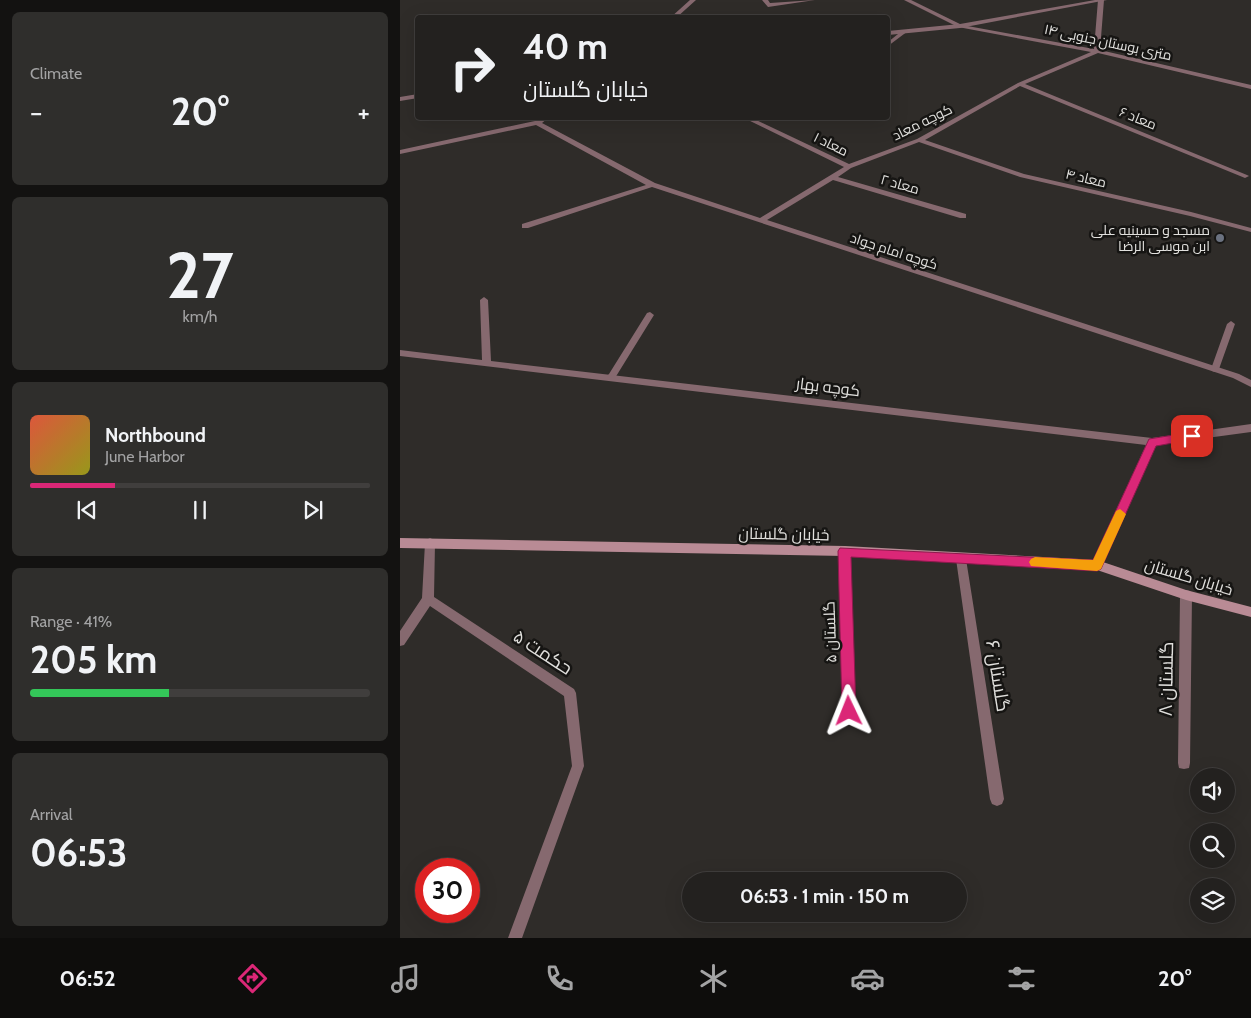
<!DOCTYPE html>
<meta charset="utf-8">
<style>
body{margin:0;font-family:Cabin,Cairo,sans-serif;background:#2f2e2c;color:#f1f3f6;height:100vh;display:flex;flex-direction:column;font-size:19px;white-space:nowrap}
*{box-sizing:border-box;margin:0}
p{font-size:16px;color:#a3a3a4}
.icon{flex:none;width:28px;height:28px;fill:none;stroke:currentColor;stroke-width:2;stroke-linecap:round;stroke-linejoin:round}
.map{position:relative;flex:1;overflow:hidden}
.side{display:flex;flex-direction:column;gap:12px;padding:12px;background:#131211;width:400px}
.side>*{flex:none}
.banner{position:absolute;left:15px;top:15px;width:475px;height:105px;border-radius:5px;box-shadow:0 5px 20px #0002,0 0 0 1px #403e3d;background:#23211f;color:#f1f3f6;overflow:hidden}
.controls{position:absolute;left:790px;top:768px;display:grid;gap:10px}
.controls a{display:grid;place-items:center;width:45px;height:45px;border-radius:50%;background:#23211f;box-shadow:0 5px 20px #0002,0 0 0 1px #403e3d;font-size:25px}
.speed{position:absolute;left:15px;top:858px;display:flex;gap:10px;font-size:25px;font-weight:700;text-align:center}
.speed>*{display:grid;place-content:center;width:65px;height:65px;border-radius:50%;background:#23211f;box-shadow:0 5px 20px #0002,0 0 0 1px #403e3d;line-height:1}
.speed .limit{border:8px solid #d22;background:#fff;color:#111}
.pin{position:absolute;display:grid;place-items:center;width:42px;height:42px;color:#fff;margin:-21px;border-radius:10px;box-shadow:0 2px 8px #0006}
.me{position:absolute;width:55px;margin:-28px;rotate:358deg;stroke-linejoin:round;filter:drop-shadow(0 0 4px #0008)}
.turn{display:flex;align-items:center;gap:18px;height:105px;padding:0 25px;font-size:22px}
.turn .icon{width:65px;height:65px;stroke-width:2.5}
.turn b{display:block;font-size:35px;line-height:42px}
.big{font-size:38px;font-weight:700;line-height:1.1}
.side .card{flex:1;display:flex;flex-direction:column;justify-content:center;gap:8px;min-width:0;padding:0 18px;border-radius:8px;background:#2f2e2c}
.side .dial{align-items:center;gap:0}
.dial b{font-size:65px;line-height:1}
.song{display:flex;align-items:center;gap:15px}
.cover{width:60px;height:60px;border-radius:8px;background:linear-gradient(135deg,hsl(10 70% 55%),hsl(60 70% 35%))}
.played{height:5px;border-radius:2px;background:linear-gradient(90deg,#db2777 25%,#403e3d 25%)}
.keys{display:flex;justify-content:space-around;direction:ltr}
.heat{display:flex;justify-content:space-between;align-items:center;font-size:28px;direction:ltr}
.charge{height:8px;border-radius:4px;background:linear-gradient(90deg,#34c759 41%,#403e3d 0)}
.trip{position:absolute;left:282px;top:872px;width:285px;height:50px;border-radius:25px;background:#23211f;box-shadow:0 5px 20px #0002,0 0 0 1px #403e3d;font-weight:700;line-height:50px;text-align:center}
.tab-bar{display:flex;height:80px;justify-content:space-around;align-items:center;background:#0e0d0c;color:#a3a3a4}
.tab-bar .icon{width:35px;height:35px}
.tab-bar .active{color:#db2777}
.tab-bar b{font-size:22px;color:#f1f3f6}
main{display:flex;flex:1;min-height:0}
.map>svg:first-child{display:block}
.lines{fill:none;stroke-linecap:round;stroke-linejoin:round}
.service{fill:#86696f;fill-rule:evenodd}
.minor{fill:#86696f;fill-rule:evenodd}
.tertiary{fill:#86696f;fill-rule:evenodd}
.secondary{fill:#b98b95;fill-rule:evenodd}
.route{fill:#db2777;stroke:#8e194d}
.slow{fill:#f59e0b}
.worship-dot{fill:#6b7280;stroke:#161513;stroke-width:2}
.labels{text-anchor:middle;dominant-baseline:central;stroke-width:5;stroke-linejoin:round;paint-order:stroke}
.far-street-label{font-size:14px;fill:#e1e0dd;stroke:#161513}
.far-poi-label{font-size:14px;fill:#e1e0dd;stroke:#161513;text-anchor:end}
.street-label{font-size:16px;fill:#e1e0dd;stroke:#161513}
.near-street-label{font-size:19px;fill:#e1e0dd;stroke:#161513}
</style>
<main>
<section class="side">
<div class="card"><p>Climate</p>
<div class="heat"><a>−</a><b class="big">20°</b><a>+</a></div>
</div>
<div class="card dial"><b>27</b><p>km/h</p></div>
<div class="card">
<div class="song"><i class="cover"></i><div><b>Northbound</b><p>June Harbor</p></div></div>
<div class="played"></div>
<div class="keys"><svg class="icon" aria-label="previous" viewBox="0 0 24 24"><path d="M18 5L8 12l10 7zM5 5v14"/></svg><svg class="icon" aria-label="pause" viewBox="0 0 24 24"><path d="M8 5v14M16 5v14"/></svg><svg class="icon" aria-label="next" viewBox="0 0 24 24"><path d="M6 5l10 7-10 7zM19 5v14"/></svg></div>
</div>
<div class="card"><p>Range · 41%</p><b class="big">205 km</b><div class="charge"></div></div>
<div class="card"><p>Arrival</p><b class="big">06:53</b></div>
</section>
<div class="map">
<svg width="851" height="938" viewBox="0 0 851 938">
<rect width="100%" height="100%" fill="#2f2c29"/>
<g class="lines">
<path class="service" d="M250,312l4,3 -39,63h-6l-2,-2 2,-2 38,-61z
M831,321l4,3 -16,45 -4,3 -3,-1 -1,-2 16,-45z"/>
<path class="minor" d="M290,0h6l-20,18h-6z
M362,0h6l2,3 45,-3 -47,7z
M504,0h7l51,25 132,24 4,-49h6l-4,50 151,35v4l-153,-36 -73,31 222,91 2,1 -4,2 -225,-92 -95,54 99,34 167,38 60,16v4l-61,-16 -170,-39 -101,-35 -68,26 -13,9 128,37v4h-6l-127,-38 -66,40 472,154 12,6v7l-18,-9 -581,-191 -124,41h-6v-4l124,-39 -110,-60 -136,29v-4l135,-29 6,-3h7l-6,5 113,60 105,35 84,-51 -98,-48 -1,-1h7l97,46 68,-25 101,-56 73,-31 -133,-25z
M503,30l5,1 -20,15v-4z
M84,297l4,3 3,61 661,77 99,-14v8l-96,13 -53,120 -1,3 -4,2 -4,-2 -1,-3 54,-120 -746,-89v-6l82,10 -2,-60z
M30,538l4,2 1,3 -1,54 140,92 2,4 8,73 -62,172h-14l64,-172 -8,-70 -134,-90 -26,39 -4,1v-15l22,-33 3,-55 1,-3z
M445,546l4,2 1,3 5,160 -2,4 -4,2 -4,-2 -2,-4 -3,-160 1,-3z
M561,554l4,2 1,3 38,240 -2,5 -5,2 -5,-2 -2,-5 -34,-240 1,-3z
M786,590l4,1 2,4 -2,168 -1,5 -5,1 -5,-1 -1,-5 2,-168 2,-4z"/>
<path class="tertiary" d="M695,0h12l-147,28 -72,7v-4l72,-7z
M18,94v4l-18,3v-4z"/>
<path class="secondary" d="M0,538l445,8 252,14 89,30 65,17v10l-65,-17 -89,-30 -252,-14 -445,-8z"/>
</g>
<path class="route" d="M792,432l5,4 -1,3 -40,7 -55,123 -4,2 -246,-14 5,154 -2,5 -5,2 -5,-2 -2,-5 -4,-160 2,-3 253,12 56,-121z"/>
<path class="slow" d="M720,509l6,5 -25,55 -4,2 -66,-5 -2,-4 2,-3 4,-2 58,3 23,-49z"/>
<circle class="worship-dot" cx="820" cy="238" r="5"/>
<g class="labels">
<g class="far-street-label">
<text transform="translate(708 42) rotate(12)">۱۴ متری بوستان جنوبی</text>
<text transform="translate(738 118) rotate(22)">معاد ۶</text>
<text transform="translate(522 122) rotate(-26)">کوچه معاد</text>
<text transform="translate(431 144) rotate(26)">معاد ۱</text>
<text transform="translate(686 178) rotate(13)">معاد ۴</text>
<text transform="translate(500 184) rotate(16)">معاد ۲</text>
<text transform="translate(494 251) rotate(18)">کوچه امام جواد</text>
</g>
<g class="far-poi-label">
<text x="810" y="230">مسجد و حسینیه علی<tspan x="810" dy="16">ابن موسی الرضا</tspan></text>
</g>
<g class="street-label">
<text transform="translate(428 387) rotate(7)">کوچه بهار</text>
<text transform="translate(384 534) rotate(1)">خیابان گلستان</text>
<text transform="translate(789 577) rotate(17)">خیابان گلستان</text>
<text transform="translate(430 632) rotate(-92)">گلستان ۵</text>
</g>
<g class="near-street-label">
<text transform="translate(143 652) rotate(33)">حکمت ۵</text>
<text transform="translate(598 676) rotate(81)">گلستان ۶</text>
<text transform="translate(766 679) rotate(-89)">گلستان ۸</text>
</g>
</g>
</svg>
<div class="controls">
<a><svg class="icon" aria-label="sound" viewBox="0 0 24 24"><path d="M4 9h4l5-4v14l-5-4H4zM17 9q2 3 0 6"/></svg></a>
<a><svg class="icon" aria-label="search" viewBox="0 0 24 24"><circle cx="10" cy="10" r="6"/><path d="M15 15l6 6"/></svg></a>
<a><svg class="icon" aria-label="layers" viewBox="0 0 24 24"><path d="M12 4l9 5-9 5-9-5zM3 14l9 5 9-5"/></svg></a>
</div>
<div class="speed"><div class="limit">30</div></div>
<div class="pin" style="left:792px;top:436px;background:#d93025"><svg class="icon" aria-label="arrive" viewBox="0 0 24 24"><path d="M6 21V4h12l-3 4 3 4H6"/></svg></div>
<svg class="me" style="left:449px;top:711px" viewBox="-20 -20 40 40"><path d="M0-17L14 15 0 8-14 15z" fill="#db2777" stroke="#fff" stroke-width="4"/></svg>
<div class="trip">06:53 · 1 min · 150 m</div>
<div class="banner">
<div class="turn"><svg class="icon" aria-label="right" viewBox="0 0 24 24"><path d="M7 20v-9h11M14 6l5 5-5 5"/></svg><div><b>40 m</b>خیابان گلستان</div></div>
</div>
</div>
</main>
<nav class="tab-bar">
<b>06:52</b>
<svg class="icon active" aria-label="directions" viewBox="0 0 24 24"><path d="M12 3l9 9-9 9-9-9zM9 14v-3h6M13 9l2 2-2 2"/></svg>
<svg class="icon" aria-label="music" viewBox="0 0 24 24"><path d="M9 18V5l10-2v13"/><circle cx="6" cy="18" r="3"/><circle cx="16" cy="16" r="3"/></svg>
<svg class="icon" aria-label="phone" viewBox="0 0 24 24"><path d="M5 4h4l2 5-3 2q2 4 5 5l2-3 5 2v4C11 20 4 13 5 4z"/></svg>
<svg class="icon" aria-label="climate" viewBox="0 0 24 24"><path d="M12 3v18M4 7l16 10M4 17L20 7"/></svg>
<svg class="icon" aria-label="car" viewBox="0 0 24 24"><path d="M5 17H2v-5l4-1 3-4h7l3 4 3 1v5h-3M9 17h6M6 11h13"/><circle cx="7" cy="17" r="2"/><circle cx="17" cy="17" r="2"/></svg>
<svg class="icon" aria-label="filters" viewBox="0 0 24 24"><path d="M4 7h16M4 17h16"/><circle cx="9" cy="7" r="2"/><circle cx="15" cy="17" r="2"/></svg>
<b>20°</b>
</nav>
